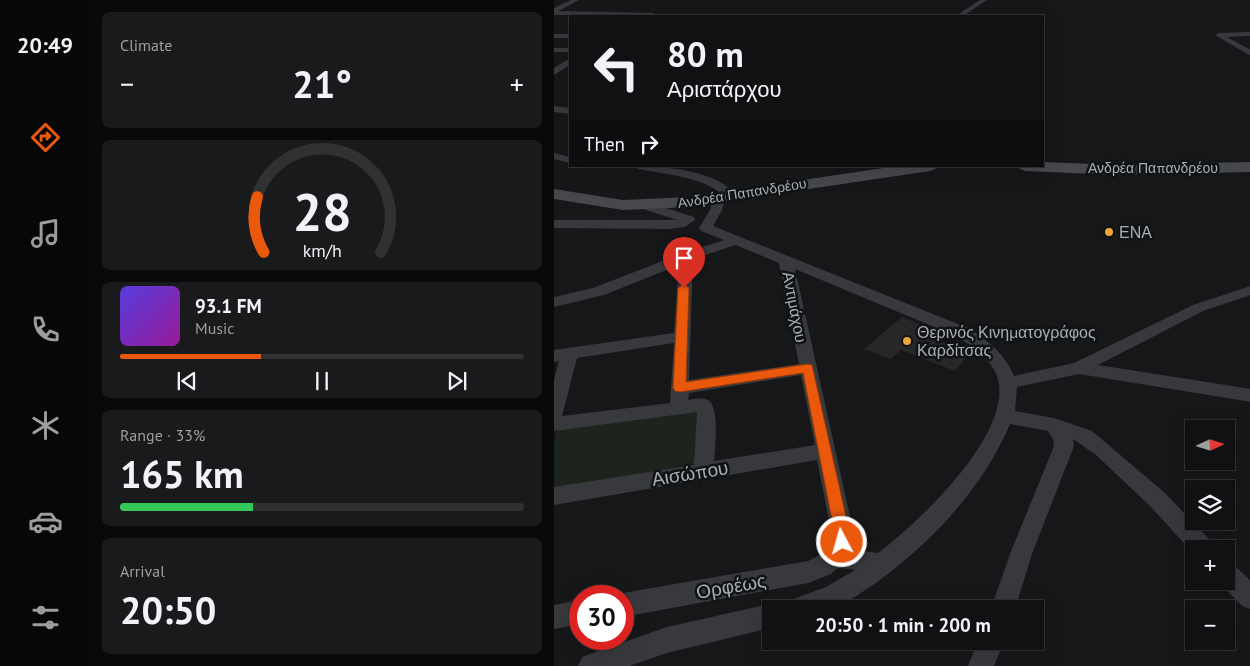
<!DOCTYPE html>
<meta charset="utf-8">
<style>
body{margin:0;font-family:"PT Sans",sans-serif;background:#191a1b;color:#f1f3f6;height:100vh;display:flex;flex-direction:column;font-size:19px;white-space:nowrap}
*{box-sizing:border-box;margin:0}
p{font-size:16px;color:#9c9d9f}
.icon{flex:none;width:28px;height:28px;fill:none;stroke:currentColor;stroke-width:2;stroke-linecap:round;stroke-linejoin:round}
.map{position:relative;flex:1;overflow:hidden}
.side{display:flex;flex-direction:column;gap:12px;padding:12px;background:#09090a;width:464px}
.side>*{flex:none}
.top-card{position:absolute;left:15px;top:15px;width:475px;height:152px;border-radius:0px;box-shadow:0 5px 20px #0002,0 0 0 1px #303132;background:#101112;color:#f1f3f6;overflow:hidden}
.needle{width:32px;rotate:86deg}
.controls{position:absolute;left:631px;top:420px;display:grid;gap:10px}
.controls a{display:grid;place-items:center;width:50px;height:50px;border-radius:0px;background:#101112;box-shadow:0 5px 20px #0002,0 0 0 1px #303132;font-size:25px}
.speed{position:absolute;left:15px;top:585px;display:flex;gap:10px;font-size:25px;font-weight:700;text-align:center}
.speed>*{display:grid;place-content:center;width:65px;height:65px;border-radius:50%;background:#101112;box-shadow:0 5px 20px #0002,0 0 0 1px #303132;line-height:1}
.speed .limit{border:8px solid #d22;background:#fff;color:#111}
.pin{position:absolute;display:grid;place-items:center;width:42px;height:42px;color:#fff;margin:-51px -21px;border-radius:50% 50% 50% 0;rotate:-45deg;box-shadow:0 0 5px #0007}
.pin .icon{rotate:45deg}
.me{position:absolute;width:55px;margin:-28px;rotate:354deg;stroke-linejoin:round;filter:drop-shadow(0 0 4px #0008)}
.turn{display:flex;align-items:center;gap:18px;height:105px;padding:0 15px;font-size:22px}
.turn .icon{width:65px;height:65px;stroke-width:2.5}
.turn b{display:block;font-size:35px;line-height:42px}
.then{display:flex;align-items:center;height:48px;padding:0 15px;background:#0003;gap:10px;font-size:19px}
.big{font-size:38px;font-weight:700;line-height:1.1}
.side .tile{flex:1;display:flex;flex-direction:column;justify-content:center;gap:8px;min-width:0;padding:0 18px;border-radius:8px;background:#191a1b}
.side .dial{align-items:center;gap:0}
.dial svg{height:130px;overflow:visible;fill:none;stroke:#303132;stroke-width:7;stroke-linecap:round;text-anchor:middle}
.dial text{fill:#f1f3f6;stroke:none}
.song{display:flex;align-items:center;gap:15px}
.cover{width:60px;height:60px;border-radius:8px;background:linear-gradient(135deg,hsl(250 70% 55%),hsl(300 70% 35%))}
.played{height:5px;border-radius:2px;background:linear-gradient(90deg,#ea580c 35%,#303132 35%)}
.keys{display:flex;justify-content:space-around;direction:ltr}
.heat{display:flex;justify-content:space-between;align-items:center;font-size:28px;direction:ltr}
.charge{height:8px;border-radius:4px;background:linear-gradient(90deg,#34c759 33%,#303132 0)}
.trip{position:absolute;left:208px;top:600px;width:282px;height:50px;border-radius:0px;background:#101112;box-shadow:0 5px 20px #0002,0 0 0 1px #303132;font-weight:700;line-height:50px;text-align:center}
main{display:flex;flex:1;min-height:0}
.dock{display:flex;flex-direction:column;width:90px;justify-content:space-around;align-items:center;background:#060707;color:#9c9d9f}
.dock .icon{width:35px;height:35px}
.dock .selected{color:#ea580c}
.dock b{font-size:22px;color:#f1f3f6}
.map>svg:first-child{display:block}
.green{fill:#1d231d}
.building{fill:#272729}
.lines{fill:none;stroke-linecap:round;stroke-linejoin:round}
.street{fill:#38393d;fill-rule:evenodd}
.secondary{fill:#46484d;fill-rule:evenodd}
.route{fill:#ea580c;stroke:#983908}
.poi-dot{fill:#eda73a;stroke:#111213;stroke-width:2}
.labels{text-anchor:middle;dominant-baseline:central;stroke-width:5;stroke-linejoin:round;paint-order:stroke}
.far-street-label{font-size:14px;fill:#a9aeb8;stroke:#111213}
.poi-label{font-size:16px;fill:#a9aeb8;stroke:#111213;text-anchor:start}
.street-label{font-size:16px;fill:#a9aeb8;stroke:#111213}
.near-street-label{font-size:19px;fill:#a9aeb8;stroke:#111213}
</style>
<main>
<nav class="dock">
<b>20:49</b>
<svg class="icon selected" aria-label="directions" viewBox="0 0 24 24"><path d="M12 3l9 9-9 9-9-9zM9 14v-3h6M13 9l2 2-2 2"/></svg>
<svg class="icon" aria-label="music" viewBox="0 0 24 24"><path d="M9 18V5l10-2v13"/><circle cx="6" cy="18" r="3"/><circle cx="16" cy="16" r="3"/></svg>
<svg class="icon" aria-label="phone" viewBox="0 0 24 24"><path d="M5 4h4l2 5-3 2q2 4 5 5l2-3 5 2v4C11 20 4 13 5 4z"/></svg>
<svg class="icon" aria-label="climate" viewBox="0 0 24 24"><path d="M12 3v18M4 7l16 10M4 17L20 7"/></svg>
<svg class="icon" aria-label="car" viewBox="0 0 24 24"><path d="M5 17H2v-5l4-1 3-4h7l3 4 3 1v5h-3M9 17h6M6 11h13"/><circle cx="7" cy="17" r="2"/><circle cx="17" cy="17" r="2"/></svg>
<svg class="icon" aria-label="filters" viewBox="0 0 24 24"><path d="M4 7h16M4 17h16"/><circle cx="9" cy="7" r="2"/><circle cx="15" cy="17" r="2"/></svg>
</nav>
<section class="side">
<div class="tile"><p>Climate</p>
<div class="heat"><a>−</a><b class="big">21°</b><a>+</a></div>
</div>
<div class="tile dial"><svg viewBox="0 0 100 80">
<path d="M14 69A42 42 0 1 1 86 69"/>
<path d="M14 69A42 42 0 0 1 10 35" stroke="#ea580c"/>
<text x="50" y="56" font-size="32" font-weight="700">28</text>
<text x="50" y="72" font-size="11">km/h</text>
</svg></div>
<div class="tile">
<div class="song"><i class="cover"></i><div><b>93.1 FM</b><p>Music</p></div></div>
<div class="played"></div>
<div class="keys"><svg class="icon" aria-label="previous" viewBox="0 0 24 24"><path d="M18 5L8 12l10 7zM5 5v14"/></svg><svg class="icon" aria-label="pause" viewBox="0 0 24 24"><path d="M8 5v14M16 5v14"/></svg><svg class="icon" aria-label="next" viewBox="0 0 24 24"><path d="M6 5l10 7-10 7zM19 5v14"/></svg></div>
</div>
<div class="tile"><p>Range · 33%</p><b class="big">165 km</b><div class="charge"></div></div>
<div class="tile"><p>Arrival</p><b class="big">20:50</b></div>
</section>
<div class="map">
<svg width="697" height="666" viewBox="0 0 697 666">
<rect width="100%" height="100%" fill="#161718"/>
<path class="green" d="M145,408l-2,58 -143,23v-49l3,-12z"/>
<path class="building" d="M348,317l24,10 -5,6 48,21 -14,17 -54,-21 -11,9 -26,-10z"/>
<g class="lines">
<path class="street" d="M17,0h8l-20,11 94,2 3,2h-102v-7z
M426,0h7l-24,16h-7z
M697,32v4l-24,1 24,13v6l-36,-21 4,-2z
M0,34h16v4h-16z
M0,48h16v4h-16z
M13,60h3v5l-16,10v-7z
M0,106l16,2v6l-16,-2z
M0,153l16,4v6l-16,-4z
M80,166c30,0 83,4 103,30l-6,4 -7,-4 1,2 -3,12 -9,16 255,102c20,12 37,26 46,48l60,-13 119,-58 58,-19v9l-48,16 -105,54 153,24v13l-172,-28 -62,13 -2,24 39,7 38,13 73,62 47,49 3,7h-21v5l-45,-49 -53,-50 -23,-16 1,7 -42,108 -17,55h-24l19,-55 44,-108 -1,-7 -5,-8 -38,-7c-28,67 -86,127 -146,167 -10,6 -22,15 -33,18 -14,3 -32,0 -46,0l3,-8 38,-14 29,-17 -17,-2 -7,6 -23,9 -185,34v-21h-7l7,-3 185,-32c15,-6 23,-15 23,-31l-14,-70 -263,45v-18l140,-22 3,-53 -143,19v-51l5,-19 -5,1v-12l120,-17 5,-68 -75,30 -50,12v-10l39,-9 88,-34 43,-14 -23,-9 -2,-3 11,-18 5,-15h8c-22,-19 -56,-20 -84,-26zM182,245l43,18 20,101 -110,16 4,-121zM241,269l161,67c17,10 36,23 42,43 14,56 -79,143 -120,174l-28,-4 3,-19zM120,343l-4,60 -108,13 15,-58zM247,375l14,70 -101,16c1,-12 6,-55 -6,-61 -6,-3 -13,-1 -20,0l1,-7z
M93,202l47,15 1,3 -10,7 -17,2 -114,-1v-8h123l-34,-11 -2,-3z
M672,562l8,3 17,16v28l-9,-3 -24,-25h8z
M26,600v24l-26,5v-24z
M216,604l9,5h-9v19l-103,25 -38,13h-51l4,-9 85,-30z
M424,641h26l-10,25h-26z"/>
<path class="secondary" d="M489,162l75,3 133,-3v10l-133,3 -93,-4 -5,-2 -3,-3h26z
M343,166h41l-3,3 -5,2 -241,36 -66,3 -69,-11v-10l69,11 66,-3z"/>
</g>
<path class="route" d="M130,284l5,4 -3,94 122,-18 4,1 37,165v12l-2,5 -5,2 -6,-2 -2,-5v-12l-31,-157 -123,19 -5,-1 -2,-3 5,-100z"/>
<g class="poi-dot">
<circle cx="555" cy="232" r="5"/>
<circle cx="353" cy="341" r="5"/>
</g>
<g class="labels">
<g class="far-street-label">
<text x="599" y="168">Ανδρέα Παπανδρέου</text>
<text transform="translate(188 193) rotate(-9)">Ανδρέα Παπανδρέου</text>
</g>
<g class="poi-label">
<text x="565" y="232">ΕΝΑ</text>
<text x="363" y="332">Θερινός Κινηματογράφος<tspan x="363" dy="18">Καρδίτσας</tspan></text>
</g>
<g class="street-label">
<text transform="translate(241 307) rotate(79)">Αντιμάχου</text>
</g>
<g class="near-street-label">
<text transform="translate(136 473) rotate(-9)">Αισώπου</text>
<text transform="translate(177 586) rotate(-10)">Ορφέως</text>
</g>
</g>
</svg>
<div class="controls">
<a><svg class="needle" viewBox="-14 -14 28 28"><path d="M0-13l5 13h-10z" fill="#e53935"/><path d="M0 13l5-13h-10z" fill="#9c9d9f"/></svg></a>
<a><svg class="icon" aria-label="layers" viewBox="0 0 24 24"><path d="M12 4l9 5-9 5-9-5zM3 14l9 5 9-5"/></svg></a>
<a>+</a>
<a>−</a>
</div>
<div class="speed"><div class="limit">30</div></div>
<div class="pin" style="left:130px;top:288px;background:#d93025"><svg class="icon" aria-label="arrive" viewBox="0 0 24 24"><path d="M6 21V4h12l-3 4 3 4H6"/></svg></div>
<svg class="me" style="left:288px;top:542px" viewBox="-20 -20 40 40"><circle r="17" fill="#ea580c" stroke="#fff" stroke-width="3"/><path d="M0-11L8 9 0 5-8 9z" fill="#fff"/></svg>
<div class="trip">20:50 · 1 min · 200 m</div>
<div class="top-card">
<div class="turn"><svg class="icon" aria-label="left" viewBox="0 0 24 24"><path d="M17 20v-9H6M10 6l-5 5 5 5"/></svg><div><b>80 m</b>Αριστάρχου</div></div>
<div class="then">Then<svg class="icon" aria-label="right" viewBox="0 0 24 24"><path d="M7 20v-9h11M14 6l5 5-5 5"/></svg></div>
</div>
</div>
</main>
